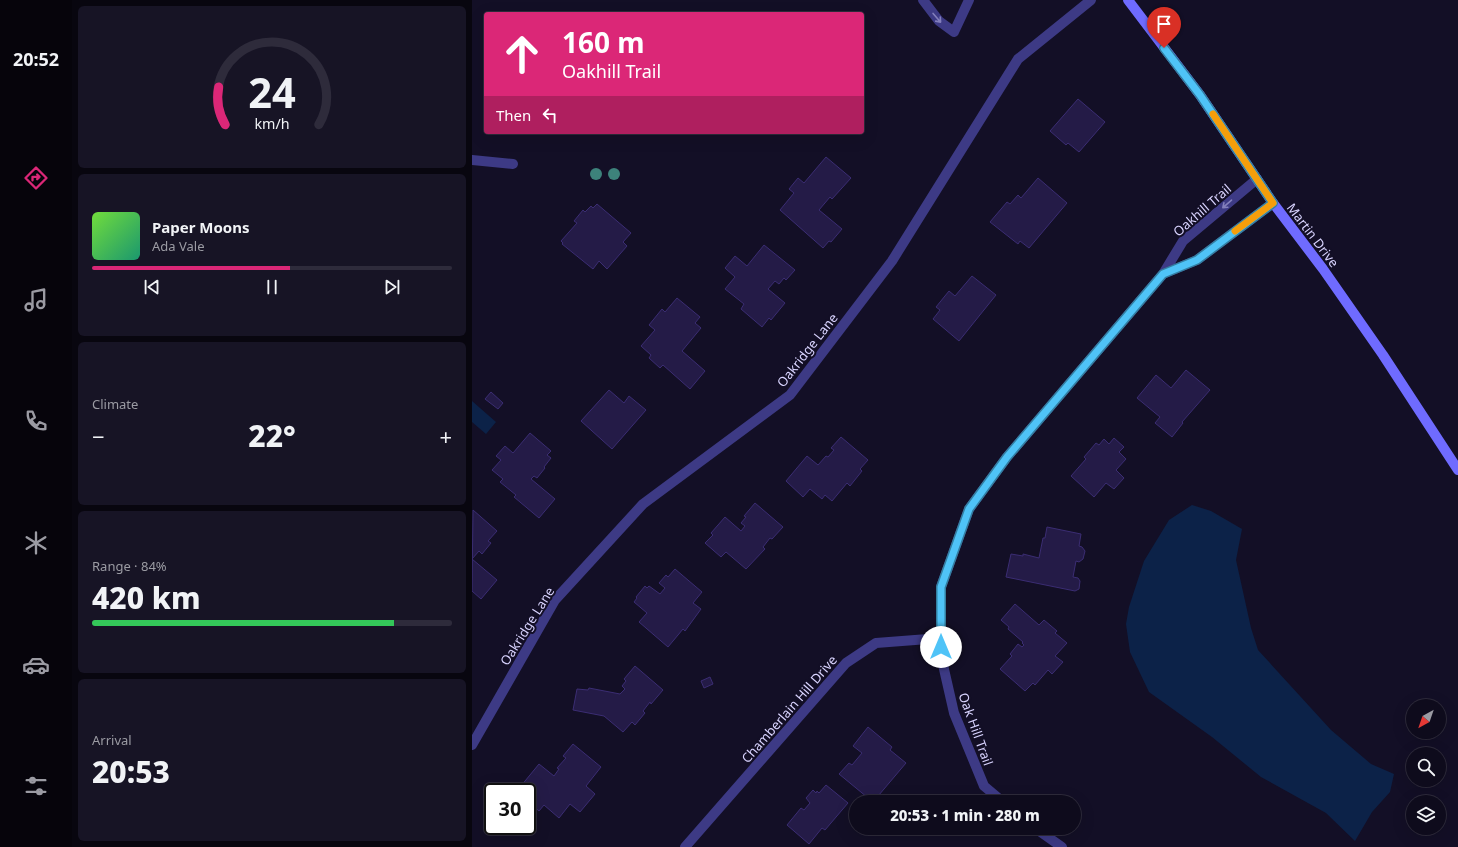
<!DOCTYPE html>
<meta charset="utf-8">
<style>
body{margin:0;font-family:"Noto Sans",sans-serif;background:#171425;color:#f1f3f6;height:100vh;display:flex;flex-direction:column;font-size:15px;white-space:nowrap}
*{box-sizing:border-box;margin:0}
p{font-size:13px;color:#9b9ba3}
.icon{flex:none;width:22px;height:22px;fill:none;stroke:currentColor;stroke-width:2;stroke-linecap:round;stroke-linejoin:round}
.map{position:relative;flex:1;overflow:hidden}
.drawer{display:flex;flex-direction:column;gap:6px;padding:6px;background:#08060f;width:400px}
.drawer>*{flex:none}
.guide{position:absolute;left:12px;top:12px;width:380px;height:122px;border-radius:4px;box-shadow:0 4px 16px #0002,0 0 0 1px #2e2b3b;background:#db2777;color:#fff;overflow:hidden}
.needle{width:26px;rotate:220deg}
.controls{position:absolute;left:934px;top:699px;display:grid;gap:8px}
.controls a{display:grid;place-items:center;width:40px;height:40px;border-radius:50%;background:#0e0b1c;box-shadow:0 4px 16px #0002,0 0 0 1px #2e2b3b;font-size:20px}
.speed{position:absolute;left:12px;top:783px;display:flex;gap:8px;font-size:20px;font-weight:700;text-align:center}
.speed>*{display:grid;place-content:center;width:52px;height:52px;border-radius:50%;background:#0e0b1c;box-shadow:0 4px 16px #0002,0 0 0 1px #2e2b3b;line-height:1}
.speed .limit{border:2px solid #111;border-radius:6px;background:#fff;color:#111}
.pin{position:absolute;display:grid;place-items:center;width:34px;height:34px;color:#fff;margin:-41px -17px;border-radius:50% 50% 50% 0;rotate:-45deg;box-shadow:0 0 4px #0007}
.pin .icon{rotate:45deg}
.me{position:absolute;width:44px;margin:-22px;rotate:0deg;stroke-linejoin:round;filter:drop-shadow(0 0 3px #0008)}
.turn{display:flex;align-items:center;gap:14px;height:84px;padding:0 12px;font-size:18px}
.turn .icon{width:52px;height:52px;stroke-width:2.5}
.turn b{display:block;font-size:28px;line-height:34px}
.then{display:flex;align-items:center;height:38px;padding:0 12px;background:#0003;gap:8px;font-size:15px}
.big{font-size:30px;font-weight:800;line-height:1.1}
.drawer .card{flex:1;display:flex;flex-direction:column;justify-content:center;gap:6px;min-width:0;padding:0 14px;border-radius:6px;background:#171425}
.drawer .dial{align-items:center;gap:0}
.dial svg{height:104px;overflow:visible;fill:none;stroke:#2e2b3b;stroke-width:7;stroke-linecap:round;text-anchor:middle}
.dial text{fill:#f1f3f6;stroke:none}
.song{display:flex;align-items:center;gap:12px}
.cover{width:48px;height:48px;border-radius:6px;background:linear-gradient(135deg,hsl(100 70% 55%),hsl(160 70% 35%))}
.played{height:4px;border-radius:2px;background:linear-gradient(90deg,#db2777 55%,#2e2b3b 55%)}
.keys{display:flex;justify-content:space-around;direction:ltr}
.heat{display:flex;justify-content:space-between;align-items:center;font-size:22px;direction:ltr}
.charge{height:6px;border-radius:3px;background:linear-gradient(90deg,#34c759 84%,#2e2b3b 0)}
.trip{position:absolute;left:377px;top:795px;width:232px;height:40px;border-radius:20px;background:#0e0b1c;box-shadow:0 4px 16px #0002,0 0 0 1px #2e2b3b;font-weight:800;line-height:40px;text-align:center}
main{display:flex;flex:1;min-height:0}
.menu{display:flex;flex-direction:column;width:72px;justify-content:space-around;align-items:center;background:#06040b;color:#9b9ba3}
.menu .icon{width:28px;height:28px}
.menu .on{color:#db2777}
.menu b{font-size:18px;color:#f1f3f6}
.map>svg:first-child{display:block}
.water{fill:#0c2248}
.building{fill:#241b47;stroke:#3b2d73}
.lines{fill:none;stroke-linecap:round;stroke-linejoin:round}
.lane{stroke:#3d3a85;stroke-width:10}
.street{stroke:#3d3a85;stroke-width:10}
.secondary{stroke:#6f6bff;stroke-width:10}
.tree{fill:#3d827b}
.oneway{stroke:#837fbc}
.route-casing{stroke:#337fa1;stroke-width:10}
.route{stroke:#4fc3f7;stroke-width:7}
.slow{stroke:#f59e0b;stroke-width:7}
.labels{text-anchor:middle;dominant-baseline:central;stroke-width:4;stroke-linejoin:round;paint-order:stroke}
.street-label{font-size:13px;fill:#d9d4ff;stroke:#130f26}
</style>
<main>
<nav class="menu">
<b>20:52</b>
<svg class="icon on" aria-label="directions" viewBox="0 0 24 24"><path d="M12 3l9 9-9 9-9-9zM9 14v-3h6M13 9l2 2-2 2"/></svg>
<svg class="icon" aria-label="music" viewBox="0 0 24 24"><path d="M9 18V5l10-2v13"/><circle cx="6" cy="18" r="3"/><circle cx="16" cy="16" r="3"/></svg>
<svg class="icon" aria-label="phone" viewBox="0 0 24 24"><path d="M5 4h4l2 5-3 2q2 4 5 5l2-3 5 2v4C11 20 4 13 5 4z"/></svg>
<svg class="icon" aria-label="climate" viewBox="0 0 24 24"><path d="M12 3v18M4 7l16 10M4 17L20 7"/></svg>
<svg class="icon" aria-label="car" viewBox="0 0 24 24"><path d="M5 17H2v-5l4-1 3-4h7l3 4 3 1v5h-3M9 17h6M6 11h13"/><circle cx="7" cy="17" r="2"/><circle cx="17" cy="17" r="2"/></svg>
<svg class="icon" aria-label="filters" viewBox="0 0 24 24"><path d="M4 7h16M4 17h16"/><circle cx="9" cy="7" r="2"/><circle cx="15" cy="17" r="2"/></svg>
</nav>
<section class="drawer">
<div class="card dial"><svg viewBox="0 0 100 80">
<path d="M14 69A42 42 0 1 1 86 69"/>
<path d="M14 69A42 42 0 0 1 9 40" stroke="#db2777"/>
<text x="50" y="56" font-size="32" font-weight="700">24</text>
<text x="50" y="72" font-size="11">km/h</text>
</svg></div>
<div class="card">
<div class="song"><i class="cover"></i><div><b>Paper Moons</b><p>Ada Vale</p></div></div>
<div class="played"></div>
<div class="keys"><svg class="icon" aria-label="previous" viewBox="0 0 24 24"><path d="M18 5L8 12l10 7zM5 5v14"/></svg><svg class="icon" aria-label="pause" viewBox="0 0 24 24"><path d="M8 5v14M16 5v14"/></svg><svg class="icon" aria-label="next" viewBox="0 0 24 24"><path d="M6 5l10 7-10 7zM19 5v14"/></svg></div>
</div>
<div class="card"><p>Climate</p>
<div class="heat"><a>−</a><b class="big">22°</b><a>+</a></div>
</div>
<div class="card"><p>Range · 84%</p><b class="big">420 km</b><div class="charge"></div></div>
<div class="card"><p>Arrival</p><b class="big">20:53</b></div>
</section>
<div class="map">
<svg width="986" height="847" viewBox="0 0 986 847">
<rect width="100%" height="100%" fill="#130f26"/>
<path class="water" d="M0,401l24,21 -10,12 -14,-12z
M720,505l19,6 31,18 -6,31 15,68 7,22 73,80 40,34 23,10 -4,18 -18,20 -17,29 -29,-28 -65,-36 -49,-40 -63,-45 -19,-40 -4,-28 3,-17 15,-46 25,-41z"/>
<path class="building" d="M606,99l27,23 -26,30 -11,-9 -2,2 -16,-14z
M354,157l25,21 -19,21 -2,-2 -11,13 23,19 -11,13 -2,-1 -6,7 -43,-38 14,-17 -5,-4 9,-11 6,5z
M566,178l29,25 -38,45 -9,-7 -2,3 -28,-22 17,-20 3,2 8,-9 3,3z
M125,204l34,29 -8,9 4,4 -20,23 -8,-8 -6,8 -31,-25 1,-1 -2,-2 16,-18 -3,-2 9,-11 2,2 6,-6 2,2z
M292,245l31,25 -9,10 -2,-2 -5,6 -4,-3 -7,8 17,14 -14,17 -2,-2 -7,9 -21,-18 3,-5 -19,-15 10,-12 -10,-9 10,-12 12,10z
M500,276l24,19 -37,46 -26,-22 7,-9 -4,-3 13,-16 6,5z
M205,298l23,19 -5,6 6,5 -19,23 23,20 -15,18 -27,-24 -3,3 -11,-10 2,-3 -10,-9 14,-16 -6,-5 13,-16 3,3z
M714,370l24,20 -28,32 1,1 -11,14 -17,-14 5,-6 -23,-19 19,-23 15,13z
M137,390l15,13 5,-7 17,14 -34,39 -31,-28z
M19,392l12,11 -5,6 -13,-10z
M58,433l21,18 -4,4 4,3 -7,9 1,1 -8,10 -3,-2 -3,3 24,20 -16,19 -25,-21 2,-2 -16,-13 3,-3 -11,-9 9,-10 -5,-4 9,-10 8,7z
M369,437l27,23 -8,9 2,2 -12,15 -3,-3 -15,18 -7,-6 -3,4 -12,-10 -7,8 -17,-16 21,-25 11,9 8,-9 2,1 6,-7 -3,-2z
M642,438l10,9 -5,5 7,7 -10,11 8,8 -10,11 -8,-6 -12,14 -23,-21 15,-17 -2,-2 12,-14 3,2 5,-6 5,5z
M283,503l28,24 -11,12 -2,-1 -7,9 2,2 -19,20 -20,-17 -5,5 -16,-14 8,-8 -2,-2 14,-16 16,14 4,-5 -4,-3 5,-6 -2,-1z
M1,510l24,21 -9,10 3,2 -9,11 -3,-3 -7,8 25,21 -16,19 -9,-8z
M575,527l34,7 -2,12 3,1 3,4 -2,8 -4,3 -3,-1 -3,16 5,1 2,3 -1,8 -4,2 -69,-14 5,-23 12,2v-2l16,4 4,-20h2z
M203,569l27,23 -9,11 8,6 -16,22 -2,-2 -15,18 -29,-25 8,-9 -13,-11 3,-4 -1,-1 9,-11 2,2 2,-2 11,8 5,-6 -6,-5 7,-8 2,2z
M543,604l24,21 5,-5 13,11 -2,2 12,10 -12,13 8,6 -11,12 -4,-4 -13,15 -2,-2 -8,8 -25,-22 12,-13 -2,-2 8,-10 4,3 2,-2 -2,-2 1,-1 -15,-13 1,-2 -8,-7z
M163,666l28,24 -12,14 -1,-2 -7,9 2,2 -10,12 -3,-3 -9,10 -19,-16 -31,-6 4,-21 11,1 1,-2 31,6 5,-5 -3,-3 4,-5 -2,-2z
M238,677l3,7 -9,4 -3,-7z
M396,727l24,20 -2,3 16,13 -33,39 -34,-28 10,-11 3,2 10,-12 -9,-7z
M101,744l28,23 -15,19 9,8 -15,18 -10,-8 -11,14 -15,-13 -5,6 -12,-10v-9h-11l23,-28 15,12 5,-7 -2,-1 9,-10 -3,-2z
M354,785l22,18 -23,27 -3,-2 -13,16 -22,-19 14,-17 3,2 6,-7 -4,-5 7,-8 3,3 1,-2 2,2z"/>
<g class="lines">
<path class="lane" d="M451,0l16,21 15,11 15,-32"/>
<path class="street" d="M0,160l41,4
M691,274l34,-14 76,-57
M0,745l83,-145 88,-96 147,-109 102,-134 126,-202 73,-59
M531,802l-19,-16 -30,-73 -13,-57v-69l28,-78 38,-52 156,-183 20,-33 74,-62
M563,828l27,19
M213,847l161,-184 30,-20 65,-5"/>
<path class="secondary" d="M656,0l72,95 73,108 50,66 60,86 75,115"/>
</g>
<g class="tree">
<circle cx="124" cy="174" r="6"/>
<circle cx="142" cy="174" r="6"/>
</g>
<defs><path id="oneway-shaft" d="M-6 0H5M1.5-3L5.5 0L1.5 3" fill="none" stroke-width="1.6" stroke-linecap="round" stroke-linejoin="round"/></defs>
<g class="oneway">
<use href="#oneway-shaft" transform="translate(465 18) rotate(49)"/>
<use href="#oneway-shaft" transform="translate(755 204) rotate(139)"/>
</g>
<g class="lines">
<g class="route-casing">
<path id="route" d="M469,647v-60l28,-78 38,-52 156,-183 34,-14 76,-57 -73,-108 -36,-47"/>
</g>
<use href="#route" class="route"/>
<path class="slow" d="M741,114l60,89 -38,28"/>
</g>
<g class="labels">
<g class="street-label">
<text transform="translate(730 210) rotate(-41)">Oakhill Trail</text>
<text transform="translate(841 235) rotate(53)">Martin Drive</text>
<text transform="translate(335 350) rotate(-52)">Oakridge Lane</text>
<text transform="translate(55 626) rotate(-58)">Oakridge Lane</text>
<text transform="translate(317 709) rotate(-49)">Chamberlain Hill Drive</text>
<text transform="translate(504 729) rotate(70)">Oak Hill Trail</text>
</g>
</g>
</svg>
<div class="controls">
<a><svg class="needle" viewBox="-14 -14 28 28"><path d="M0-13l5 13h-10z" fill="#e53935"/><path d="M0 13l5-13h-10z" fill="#9b9ba3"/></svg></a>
<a><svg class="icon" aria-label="search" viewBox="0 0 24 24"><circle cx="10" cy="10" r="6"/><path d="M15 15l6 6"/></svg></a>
<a><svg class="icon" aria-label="layers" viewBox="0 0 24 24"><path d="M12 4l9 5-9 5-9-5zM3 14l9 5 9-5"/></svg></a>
</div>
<div class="speed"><div class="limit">30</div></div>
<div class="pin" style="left:692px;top:48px;background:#d93025"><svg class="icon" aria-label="arrive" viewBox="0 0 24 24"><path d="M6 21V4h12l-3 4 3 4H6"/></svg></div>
<svg class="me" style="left:469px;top:647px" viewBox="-20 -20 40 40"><circle r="19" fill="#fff"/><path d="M0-13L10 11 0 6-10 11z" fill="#4fc3f7"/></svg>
<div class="trip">20:53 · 1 min · 280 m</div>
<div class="guide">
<div class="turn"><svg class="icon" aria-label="ahead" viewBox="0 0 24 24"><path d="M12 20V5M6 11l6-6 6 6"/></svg><div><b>160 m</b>Oakhill Trail</div></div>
<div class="then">Then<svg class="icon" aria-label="left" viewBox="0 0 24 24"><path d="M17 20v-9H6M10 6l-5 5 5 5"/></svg></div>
</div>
</div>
</main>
